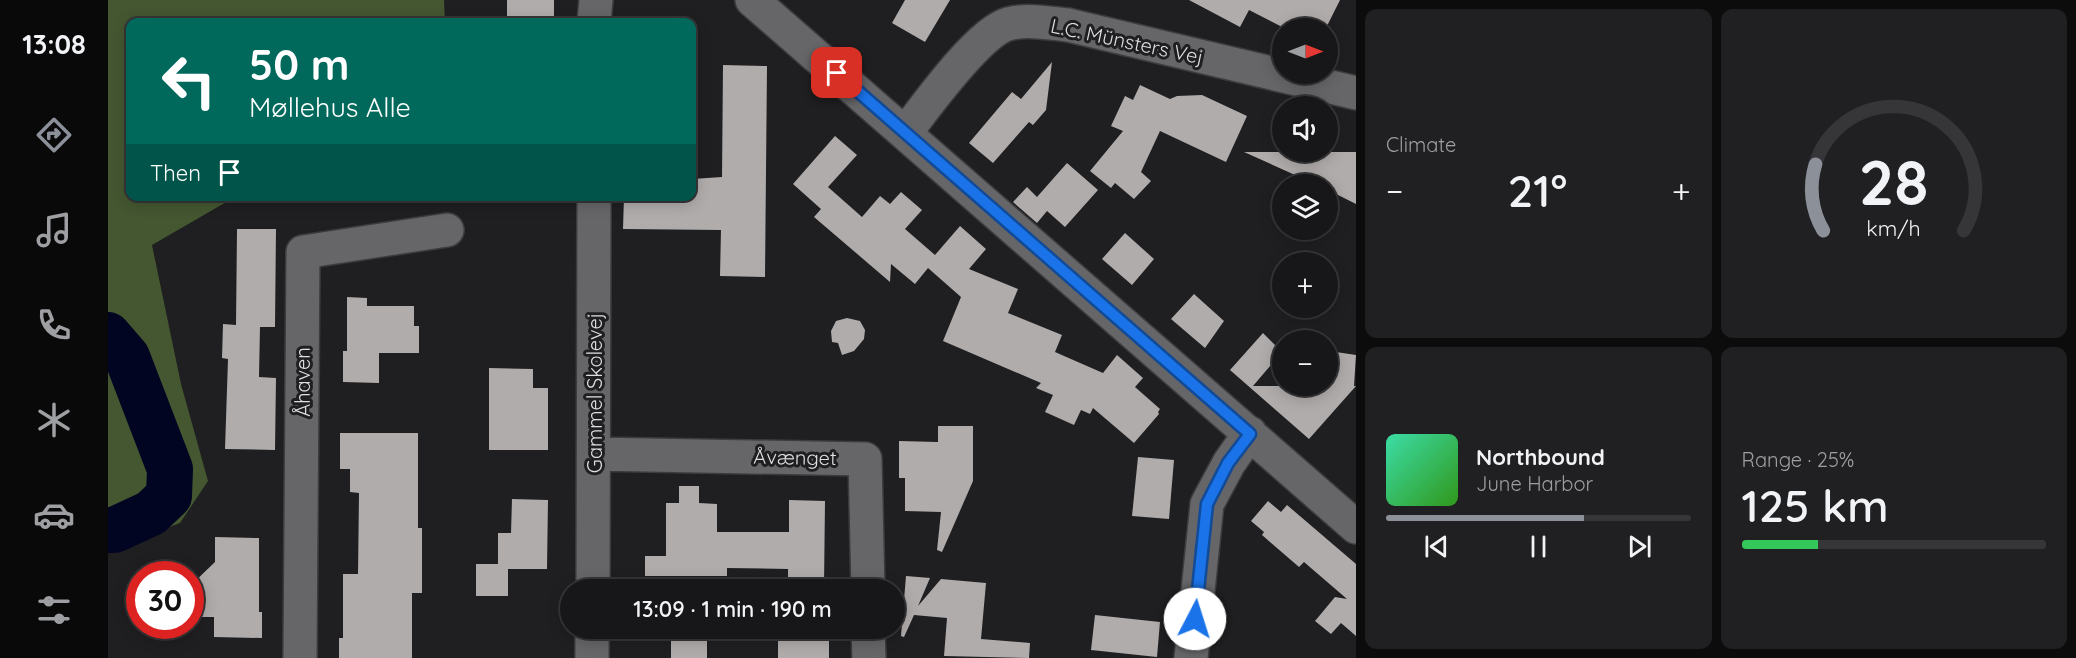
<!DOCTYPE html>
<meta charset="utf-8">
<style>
body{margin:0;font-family:Quicksand,sans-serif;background:#201f21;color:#f1f3f6;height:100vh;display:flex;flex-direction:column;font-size:22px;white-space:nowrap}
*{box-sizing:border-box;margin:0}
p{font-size:20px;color:#9e9fa2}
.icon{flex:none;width:33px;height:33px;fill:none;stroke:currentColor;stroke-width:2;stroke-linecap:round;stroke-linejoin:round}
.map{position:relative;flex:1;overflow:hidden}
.panel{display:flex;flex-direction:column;gap:9px;padding:9px;background:#0d0c0d;width:720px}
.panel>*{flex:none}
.banner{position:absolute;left:18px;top:18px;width:570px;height:183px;border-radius:12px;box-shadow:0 3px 15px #0003,0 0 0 2px #363537;background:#00695c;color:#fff;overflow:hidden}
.needle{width:39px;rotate:90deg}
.controls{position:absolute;left:1164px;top:18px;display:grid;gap:12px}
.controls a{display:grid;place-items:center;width:66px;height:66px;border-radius:50%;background:#171618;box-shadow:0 3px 15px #0003,0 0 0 2px #363537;font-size:30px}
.speed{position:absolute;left:18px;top:561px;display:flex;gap:12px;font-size:30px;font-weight:700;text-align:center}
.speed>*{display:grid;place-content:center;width:78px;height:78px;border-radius:50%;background:#171618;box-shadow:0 3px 15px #0003,0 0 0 2px #363537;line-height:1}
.speed .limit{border:9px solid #d22;background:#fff;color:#111}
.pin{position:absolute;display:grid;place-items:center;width:51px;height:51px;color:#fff;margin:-26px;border-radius:12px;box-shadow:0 3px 9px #0006}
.me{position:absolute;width:66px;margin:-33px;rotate:5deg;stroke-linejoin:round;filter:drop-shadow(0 0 4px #0008)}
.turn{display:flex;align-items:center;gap:21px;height:126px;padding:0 24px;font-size:27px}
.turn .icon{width:78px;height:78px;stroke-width:2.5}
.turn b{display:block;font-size:42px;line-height:51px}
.then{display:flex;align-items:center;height:57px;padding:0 24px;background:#0003;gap:12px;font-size:22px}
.big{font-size:45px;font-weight:600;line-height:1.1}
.panel .card{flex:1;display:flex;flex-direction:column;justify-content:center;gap:9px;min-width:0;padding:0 21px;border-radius:12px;background:#201f21}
.panel .dial{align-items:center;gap:0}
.dial svg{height:156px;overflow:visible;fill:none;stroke:#363537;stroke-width:7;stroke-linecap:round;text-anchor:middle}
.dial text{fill:#f1f3f6;stroke:none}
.song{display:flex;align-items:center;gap:18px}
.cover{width:72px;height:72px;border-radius:9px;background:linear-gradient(135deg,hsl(160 70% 55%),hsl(110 70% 35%))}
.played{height:6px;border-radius:3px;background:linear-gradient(90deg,#8c9099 65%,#363537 65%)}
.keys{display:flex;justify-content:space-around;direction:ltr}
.heat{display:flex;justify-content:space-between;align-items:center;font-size:33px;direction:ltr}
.charge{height:9px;border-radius:4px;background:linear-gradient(90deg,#34c759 25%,#363537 0)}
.panel .tiles{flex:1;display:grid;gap:9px;grid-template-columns:repeat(2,1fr)}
.trip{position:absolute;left:452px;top:579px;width:345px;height:60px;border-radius:30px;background:#171618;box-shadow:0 3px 15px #0003,0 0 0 2px #363537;font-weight:600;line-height:60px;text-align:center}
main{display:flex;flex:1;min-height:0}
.menu{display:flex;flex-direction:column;width:108px;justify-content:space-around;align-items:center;background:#09090a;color:#9e9fa2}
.menu .icon{width:42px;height:42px}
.menu .current{color:#8c9099}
.menu b{font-size:27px;color:#f1f3f6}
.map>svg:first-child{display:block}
.forest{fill:#445731}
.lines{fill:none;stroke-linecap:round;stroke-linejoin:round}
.river{stroke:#010522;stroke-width:46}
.building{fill:#b0acab}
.minor-casing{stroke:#3c3b3d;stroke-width:36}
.minor{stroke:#666568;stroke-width:33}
.route-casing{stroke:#114b97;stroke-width:15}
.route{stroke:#1a73e8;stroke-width:10}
.labels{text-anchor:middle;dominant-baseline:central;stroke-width:6;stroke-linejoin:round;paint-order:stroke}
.street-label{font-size:20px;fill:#dedddf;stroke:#1f1e20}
</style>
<main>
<nav class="menu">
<b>13:08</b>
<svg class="icon current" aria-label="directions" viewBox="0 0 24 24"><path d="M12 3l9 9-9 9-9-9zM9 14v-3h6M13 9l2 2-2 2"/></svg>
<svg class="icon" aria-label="music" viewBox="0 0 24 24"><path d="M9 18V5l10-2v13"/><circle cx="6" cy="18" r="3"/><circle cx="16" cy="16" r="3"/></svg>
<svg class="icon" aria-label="phone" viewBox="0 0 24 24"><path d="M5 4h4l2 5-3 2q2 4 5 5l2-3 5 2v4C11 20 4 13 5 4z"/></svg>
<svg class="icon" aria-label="climate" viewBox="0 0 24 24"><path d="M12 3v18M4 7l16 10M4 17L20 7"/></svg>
<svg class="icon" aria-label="car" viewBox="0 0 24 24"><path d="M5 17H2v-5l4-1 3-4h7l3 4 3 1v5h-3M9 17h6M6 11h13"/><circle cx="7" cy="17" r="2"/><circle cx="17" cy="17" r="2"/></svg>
<svg class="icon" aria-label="filters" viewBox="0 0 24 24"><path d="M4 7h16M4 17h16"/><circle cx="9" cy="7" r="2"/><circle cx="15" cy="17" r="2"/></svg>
</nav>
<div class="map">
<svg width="1248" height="658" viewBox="0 0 1248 658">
<rect width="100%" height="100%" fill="#1f1e20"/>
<path class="forest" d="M0,0h336l1,22h-315v174l105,1 -83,48 29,139 27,97 -28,42 -72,27z"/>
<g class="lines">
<path class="river" d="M0,335l19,22 43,112 -1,27 -18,17 -37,17h-6"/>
</g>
<path class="building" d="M399,0h47v22h-47z
M797,0h45l-25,42 -33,-19z
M1081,0h151l-14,28h-42l-35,-18 -9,17z
M944,62l-6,48 -13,15 -4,-3 -36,41 -24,-20 43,-51 9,7z
M615,65l44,1 -2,211 -45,-1 1,-46 -98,-1 1,-33h68v-17l30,-2z
M1032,85l30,14 7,-3 25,-1 45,21 -21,46 -66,-31 -19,41 10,9 -17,18 -19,-16 -4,5 -21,-17 33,-40 -12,-5 14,-30 8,4z
M727,136l22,19 -29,32 34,30 18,-21 10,8 11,-12 21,18 -17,19 30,26 25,-29 26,23 -17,20 49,20 -10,24 54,22 -7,17 48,21 14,-18 26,23 -8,9 25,22 -2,3 1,2 -25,29 -41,-35 -3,6 -9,-4 -7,15 -29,-13 8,-17 -17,-7 5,-5 -98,-42 18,-44 -33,-29 -13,16 -24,-20 -1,18 -76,-65 7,-8 -28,-25z
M1136,152h112v52l-28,-14v-6h-13z
M959,163l31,27 -33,37 -18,-16 -10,12 -24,-21 14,-15 10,10z
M129,229h39l-1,98h-15l-1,50 17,1 -1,72 -50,-1 3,-90 -6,-1 1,-34 13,1z
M1017,233l29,26 -22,26 -30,-26z
M1086,294l30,27 -19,27 -34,-29z
M239,297l20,1v8h47v20h5v27h-40v30l-36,-1v-31h4z
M739,318l13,3 5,9 -1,9 -10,12 -12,4 -4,-12 -6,-1 -1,-11 5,-10z
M1155,333l19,19 -29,34h76l7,-34 20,3 -2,31h2l-47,53 -79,-69z
M381,368l44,1v19h15v62h-59z
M830,426h35v55l-31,71 -5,-2 4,-38 -36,-1v-33h-6v-37l39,1z
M232,433h78v95h4v65h-10v65h-73v-20h4v-64h15l1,-81 -9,-1v-23h-10z
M1030,457l36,3 -5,59 -37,-3z
M571,486h20v17l18,1v28h72v-32l36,1 -1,86 -36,-1v-17l-61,-1v8h-82v-20h21v-53h13z
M404,499l36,1 -1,69h-39v27h-32v-32h22v-31h13z
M1160,501l13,11 6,-7 69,59v72l-15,-13 -10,11 -16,-13 20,-24 12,2 -43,-37 -5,5 -37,-32 2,-3 -13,-11z
M107,537l44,1v74h3v26l-48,-1v-20h-24v-31l25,-24z
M798,576l24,2 -12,28 23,-27 45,4 -5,56 49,4 -1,15 -85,-2 3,-38 -33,-3 -10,22 -3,-1z
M987,615l65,7 -3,35 -66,-7z
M563,628h36v30h-36z
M670,628h51v30h-51z"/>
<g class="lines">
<g class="minor-casing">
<path id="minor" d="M644,0l604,527
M486,22l2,-22
M798,132c20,-26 72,-99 102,-108 19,-5 41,-1 60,1l288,68
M486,454l271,5 3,131
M485,590l1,-394
M760,628l1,30
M192,658l3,-406 144,-22
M484,658v-30
M1083,658l16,-154 22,-41 21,-30"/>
</g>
<use href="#minor" class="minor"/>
</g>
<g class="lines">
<g class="route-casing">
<path id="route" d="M729,73l413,361 -22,29 -21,41 -12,115"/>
</g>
<use href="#route" class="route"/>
</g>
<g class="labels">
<g class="street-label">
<text transform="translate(1019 41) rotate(12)">L.C. Münsters Vej</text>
<text transform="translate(194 382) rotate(-90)">Åhaven</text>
<text transform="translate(486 393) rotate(-90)">Gammel Skolevej</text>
<text transform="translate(687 457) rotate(1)">Åvænget</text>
</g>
</g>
</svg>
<div class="controls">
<a><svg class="needle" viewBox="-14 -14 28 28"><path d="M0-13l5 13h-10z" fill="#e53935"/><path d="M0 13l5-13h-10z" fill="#9e9fa2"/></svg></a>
<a><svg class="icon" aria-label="sound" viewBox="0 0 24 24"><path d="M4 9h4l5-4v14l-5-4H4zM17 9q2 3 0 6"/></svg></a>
<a><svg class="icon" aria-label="layers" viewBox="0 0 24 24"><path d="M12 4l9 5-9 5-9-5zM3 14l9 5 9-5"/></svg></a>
<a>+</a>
<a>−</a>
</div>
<div class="speed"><div class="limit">30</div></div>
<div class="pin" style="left:729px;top:73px;background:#d93025"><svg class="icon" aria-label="arrive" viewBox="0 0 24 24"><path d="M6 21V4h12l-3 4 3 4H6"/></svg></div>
<svg class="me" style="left:1087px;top:619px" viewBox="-20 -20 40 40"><circle r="19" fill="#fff"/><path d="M0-13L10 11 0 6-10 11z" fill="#1a73e8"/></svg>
<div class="trip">13:09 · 1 min · 190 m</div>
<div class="banner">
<div class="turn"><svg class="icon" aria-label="left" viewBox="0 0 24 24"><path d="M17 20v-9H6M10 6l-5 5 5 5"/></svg><div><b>50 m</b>Møllehus Alle</div></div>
<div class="then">Then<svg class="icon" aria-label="arrive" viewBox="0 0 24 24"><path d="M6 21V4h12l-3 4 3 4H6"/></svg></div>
</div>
</div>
<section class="panel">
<div class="tiles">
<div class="card"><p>Climate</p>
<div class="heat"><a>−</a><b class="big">21°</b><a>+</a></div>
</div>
<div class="card dial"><svg viewBox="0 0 100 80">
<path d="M14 69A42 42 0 1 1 86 69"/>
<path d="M14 69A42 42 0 0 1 10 35" stroke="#8c9099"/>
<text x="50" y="56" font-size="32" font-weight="700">28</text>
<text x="50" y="72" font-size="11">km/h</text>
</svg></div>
<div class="card">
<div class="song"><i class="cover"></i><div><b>Northbound</b><p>June Harbor</p></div></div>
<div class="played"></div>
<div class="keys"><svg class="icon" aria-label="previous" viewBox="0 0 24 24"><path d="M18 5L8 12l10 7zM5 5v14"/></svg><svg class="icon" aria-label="pause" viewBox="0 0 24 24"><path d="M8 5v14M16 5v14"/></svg><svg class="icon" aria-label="next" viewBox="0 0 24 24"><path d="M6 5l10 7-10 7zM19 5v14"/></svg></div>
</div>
<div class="card"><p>Range · 25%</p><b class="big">125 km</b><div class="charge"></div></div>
</div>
</section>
</main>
